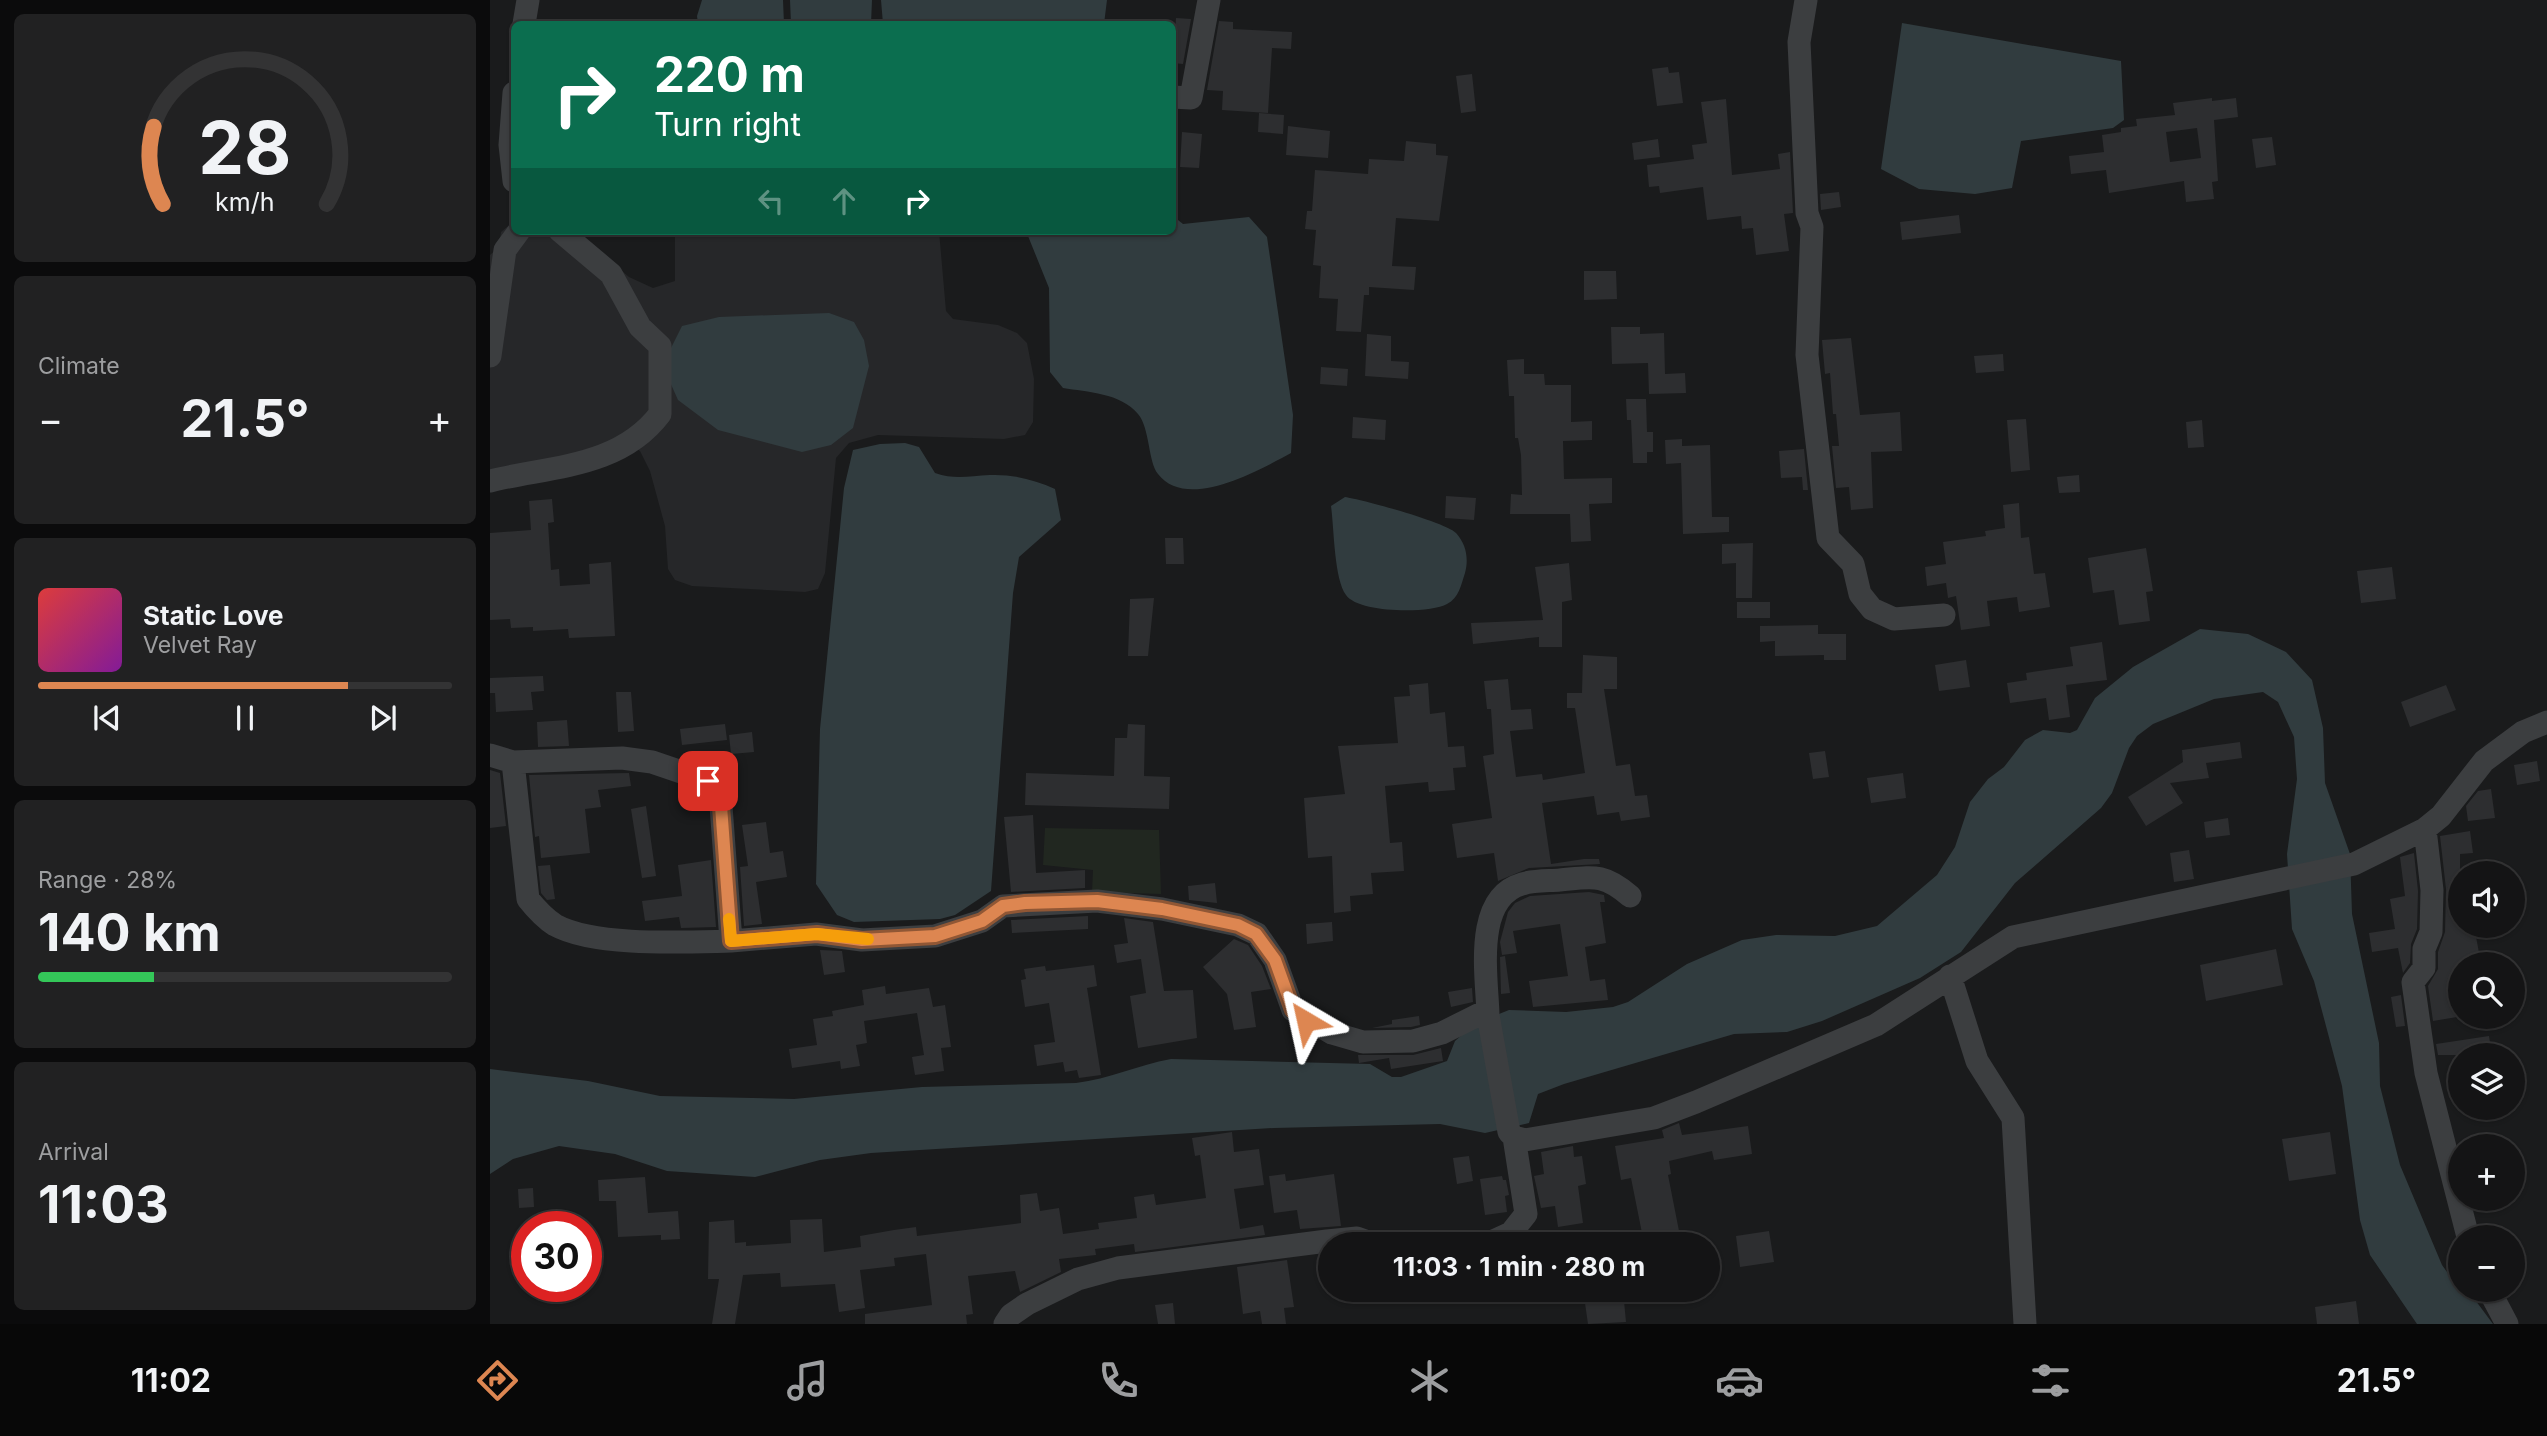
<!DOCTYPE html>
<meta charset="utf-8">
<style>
body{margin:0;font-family:Inter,sans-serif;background:#212122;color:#f1f3f6;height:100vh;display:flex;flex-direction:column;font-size:26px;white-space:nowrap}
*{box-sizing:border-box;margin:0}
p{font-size:23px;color:#9d9ea0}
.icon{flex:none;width:38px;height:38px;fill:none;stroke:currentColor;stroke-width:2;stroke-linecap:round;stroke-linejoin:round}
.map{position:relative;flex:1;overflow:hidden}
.panel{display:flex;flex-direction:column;gap:14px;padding:14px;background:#0b0b0c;width:490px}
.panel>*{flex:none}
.hud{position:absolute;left:21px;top:21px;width:665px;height:214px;border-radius:10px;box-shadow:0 2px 5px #0004,0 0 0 2px #333334;background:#0b6e4f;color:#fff;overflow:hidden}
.buttons{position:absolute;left:1958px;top:861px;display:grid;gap:14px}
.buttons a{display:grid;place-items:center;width:77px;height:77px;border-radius:50%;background:#141415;box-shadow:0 2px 5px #0004,0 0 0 2px #333334;font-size:35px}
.speed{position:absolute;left:21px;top:1211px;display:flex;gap:14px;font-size:35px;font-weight:700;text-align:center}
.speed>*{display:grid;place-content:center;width:91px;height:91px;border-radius:50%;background:#141415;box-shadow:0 2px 5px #0004,0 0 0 2px #333334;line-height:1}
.speed .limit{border:10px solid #d22;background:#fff;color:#111}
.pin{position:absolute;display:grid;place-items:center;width:60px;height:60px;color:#fff;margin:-30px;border-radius:14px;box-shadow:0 4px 10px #0006}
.me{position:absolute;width:77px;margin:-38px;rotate:324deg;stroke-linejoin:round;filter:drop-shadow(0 0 5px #0008)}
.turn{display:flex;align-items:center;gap:24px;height:147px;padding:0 28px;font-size:32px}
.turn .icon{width:91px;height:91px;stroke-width:2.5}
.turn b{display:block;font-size:49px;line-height:60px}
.lanes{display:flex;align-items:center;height:66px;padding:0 28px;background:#0003;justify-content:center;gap:35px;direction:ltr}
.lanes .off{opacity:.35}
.big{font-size:52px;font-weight:700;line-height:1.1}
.panel .widget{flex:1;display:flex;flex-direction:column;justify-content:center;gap:10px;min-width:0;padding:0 24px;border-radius:10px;background:#212122}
.panel .dial{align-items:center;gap:0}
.dial svg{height:182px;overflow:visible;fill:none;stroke:#333334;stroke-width:7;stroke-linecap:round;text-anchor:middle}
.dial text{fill:#f1f3f6;stroke:none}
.song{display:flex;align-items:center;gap:21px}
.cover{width:84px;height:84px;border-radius:10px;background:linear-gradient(135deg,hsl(0 70% 55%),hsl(290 70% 35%))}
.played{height:7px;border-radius:4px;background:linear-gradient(90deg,#dd8651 75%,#333334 75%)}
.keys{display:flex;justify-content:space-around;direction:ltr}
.heat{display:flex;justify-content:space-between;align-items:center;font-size:38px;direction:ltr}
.charge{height:10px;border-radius:5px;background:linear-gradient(90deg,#34c759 28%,#333334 0)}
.trip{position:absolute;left:828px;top:1232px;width:402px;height:70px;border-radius:35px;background:#141415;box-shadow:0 2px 5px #0004,0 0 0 2px #333334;font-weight:700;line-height:70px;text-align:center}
.dock{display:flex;height:112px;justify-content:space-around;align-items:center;background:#080808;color:#9d9ea0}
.dock .icon{width:49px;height:49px}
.dock .selected{color:#dd8651}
.dock b{font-size:32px;color:#f1f3f6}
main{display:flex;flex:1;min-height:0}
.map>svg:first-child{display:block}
.built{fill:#262729}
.green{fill:#212720}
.water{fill:#313c3f}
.building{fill:#2d2e30;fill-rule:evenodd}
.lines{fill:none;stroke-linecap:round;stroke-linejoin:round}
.minor{stroke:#3c3e40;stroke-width:23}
.route-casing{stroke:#905735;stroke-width:18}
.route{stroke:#dd8651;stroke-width:12}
.slow{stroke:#f59e0b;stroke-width:12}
</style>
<main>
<section class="panel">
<div class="widget dial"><svg viewBox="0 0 100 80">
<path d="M14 69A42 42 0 1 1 86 69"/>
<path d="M14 69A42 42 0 0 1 10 35" stroke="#dd8651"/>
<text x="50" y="56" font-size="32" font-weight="700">28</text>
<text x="50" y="72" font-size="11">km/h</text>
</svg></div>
<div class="widget"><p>Climate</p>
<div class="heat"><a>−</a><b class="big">21.5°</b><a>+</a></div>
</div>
<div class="widget">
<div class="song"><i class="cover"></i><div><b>Static Love</b><p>Velvet Ray</p></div></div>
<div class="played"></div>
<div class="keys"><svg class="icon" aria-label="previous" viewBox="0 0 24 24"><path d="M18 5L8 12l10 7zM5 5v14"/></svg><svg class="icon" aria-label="pause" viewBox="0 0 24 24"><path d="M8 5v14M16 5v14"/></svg><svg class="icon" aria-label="next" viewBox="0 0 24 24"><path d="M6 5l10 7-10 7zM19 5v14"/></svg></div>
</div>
<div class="widget"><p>Range · 28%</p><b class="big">140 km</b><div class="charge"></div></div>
<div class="widget"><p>Arrival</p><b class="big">11:03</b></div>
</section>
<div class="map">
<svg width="2057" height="1324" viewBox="0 0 2057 1324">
<rect width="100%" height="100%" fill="#1a1b1c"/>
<path class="built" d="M24,221v10h62l53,46 24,11 22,-7v-50h264l7,80 7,8 45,6 19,8 10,10 7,36 -1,43 -8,13 -21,4 -126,-4 -29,8 -13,15 -11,115 -7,16 -13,3 -113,-6 -17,-6 -7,-11 -3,-43 -15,-55 -10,-20 -21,-12 -49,17 -80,15v-216l9,-8 2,-15z"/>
<path class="green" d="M555,828l114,2 2,64 -69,-2 1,-22 -50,-5z"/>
<path class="water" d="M212,0h81l1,24h-86l-1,-8z
M300,0h82l-1,24h-80z
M391,0h226l-3,24h-221z
M1412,23l219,38 3,59 -11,8 -92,13 -9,47 -37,6 -56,-5 -38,-20z
M683,216l10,8 66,-7 18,20 26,178 -2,38c-30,16 -104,59 -133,21 -10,-12 -8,-46 -20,-60 -17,-21 -51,-22 -75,-26l-13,-16 -1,-84 -23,-57h146z
M339,313l25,9 10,18 5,26 -16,62 -22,17 -29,7 -84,-22 -40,-30 -8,-18 -1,-30 13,-26 37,-9z
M415,443l14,4 16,26c20,7 34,3 55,2 23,-1 45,5 65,14l6,31 -42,37 -6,36 -22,298 -36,24 -15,4 -86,3 -17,-7 -21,-31 4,-155 24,-241 9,-38 27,-6z
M855,497c19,3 100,25 111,36 10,11 13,25 9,40 -4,12 -6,25 -18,31 -18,10 -89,9 -101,-9 -12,-16 -12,-68 -15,-89z
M1710,629l48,5 38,18 26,28 11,48 2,55 25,71 2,60 27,129 1,43 20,79 42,100 18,25 10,3 23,31h-76l-47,-69 -10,-35 -18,-134 -28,-105 -22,-52 -5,-75 10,-75 -3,-42 -16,-35 -15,-10 -49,7 -61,25 -16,12 -8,12 -17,45 -11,15 -86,75 -54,69 -41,26 -98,43 -35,11 -53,2 -170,50 -26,10 -9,29 -44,10 -45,-9 -166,4 -403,25 -51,7 -65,17 -88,-6 -52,-17 -56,-8 -46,13 -23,15v-105l98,12 72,15 134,3 128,-12 154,-4c33,-4 62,-18 95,-24l199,5 22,13h9l46,-16 8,-20 19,-17 35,-14 57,2 47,-5 15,-5 59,-38 55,-24 34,-5 59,1 42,-10 60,-51 18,-28 15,-45 18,-23 16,-12 21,-27 18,-10 27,3 7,-3 18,-32 38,-31z"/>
<path class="building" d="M686,18l15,1 -8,45 -10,-1z
M729,21l14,1v7l59,3 -1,17 -19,-1 -4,65 -46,-3 1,-19 -16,-1z
M1178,67l1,6 10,-1 4,31 -26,3 -5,-37z
M982,74l4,37 -15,2 -5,-37z
M1722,98v3l24,-3 2,19 -24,3 4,61 -6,1 2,17 -28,3 -2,-21 -75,12 -3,-23 -35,4 -2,-18 35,-4 -2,-17 19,-3v-4l16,-2 -1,-7 39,-4 -2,-12zM1707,128l4,30 -31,4 -4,-30z
M1236,99l6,76 48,-6 -2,-15 12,-2 3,61 -9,1 5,37 -33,4 -3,-27 -11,1 -1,-13 -34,4 -4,-33 -43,6 -1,-7 -10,1 -2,-22 47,-6 -2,-14 15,-2 -6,-41z
M769,113l25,2 -1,19 -25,-2z
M798,126l42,5 -2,27 -42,-3z
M692,132l20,2 -3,34 -19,-1z
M1782,137l4,28 -20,3 -4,-29z
M1168,139l2,18 -26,3 -2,-17z
M916,141l30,3v11l12,1 -9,65 -43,-3 -4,48 24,1 -2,23 -45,-3v8h-5l-3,37 -25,-1 2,-32 -19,-1 2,-32 -8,-1 3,-35 -11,-1 2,-18h5l3,-41 53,4 1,-15 35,2z
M1349,192l2,15 -20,3 -1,-16z
M1469,215l2,18 -59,7 -2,-18z
M1094,271h32l1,28 -33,1z
M1121,327h29v7l24,-1 1,41 20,-1 1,20 -37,1 -1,-31 -36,1z
M877,334l24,2v25l18,1 -1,17 -43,-3z
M1361,338l9,77 40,-3 2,39 -31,1 2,56 -22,2 -2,-23 -13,1 -4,-42h7l-3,-32h-3l-3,-41 -5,1 -3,-34z
M1513,354l1,17 -28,2 -2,-17z
M1034,359v15h20l1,11h26v37l21,-1v19l-29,1 1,38 48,-1v25l-23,1 2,37 -20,1 -1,-28h-60l1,-20 11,1 -1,-40 -3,-17h-3l-1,-42h-5l-2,-36z
M831,367l27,2 -1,17 -27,-2z
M1136,399h20l1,33h6v20h-6v11h-14l-2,-43h-4z
M863,417l33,3 -1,20 -33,-2z
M1536,419l4,51 -19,2 -4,-52z
M1712,420l2,27 -16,1 -2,-26z
M1192,439v7l28,-1 2,72h17v15l-46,2 -2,-71 -15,1 -1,-24z
M1314,449l4,41h-5l-1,-13 -21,1 -2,-27z
M1589,475l1,17 -21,1 -2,-16z
M956,496l30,2 -2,22 -29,-2z
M62,499l2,23 -6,1 3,47 8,-1 1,17 30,-2 -1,-20 22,-2 4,74 -46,2 -1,-9 -35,2v-4l-22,1 -1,-9 -20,1v-87l41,-3 -2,-29z
M1529,503l2,35 8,-1 5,37 11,-1 5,34 -31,5 -2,-15 -30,4 3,25 -29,4 -5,-34 -8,2 -2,-15 -19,3 -2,-19 21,-3 -3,-22 43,-6 -1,-5 20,-3 -2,-23z
M675,538h18l1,26h-18z
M1263,543l-1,55h-16v-35l-14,1v-20z
M1656,548l7,43 -7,1 4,29 -31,4 -5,-35 -21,3 -5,-35z
M1079,563l3,37 -10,2v45h-23v-10l-66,7 -2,-21 72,-3 -8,-53z
M1902,567l4,32 -35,4 -4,-32z
M664,598l-6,58h-20l2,-57z
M1247,602h33v16h-33z
M1328,625v9h28v26h-22v-5l-49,1v-15l-15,1v-16z
M1612,642l5,38 -41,5 4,32 -21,3 -3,-22 -36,5 -3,-20 20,-3 -1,-7 47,-7 -3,-19z
M1093,655l34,2v32h-13l12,77 14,-2 5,32 12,-1 3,22 -29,4 -2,-9 -22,3 -3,-19 -52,7 9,61 33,-5h15l1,5 -71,4 -31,13 -4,-28 -37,5 -5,-34 40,-6 -9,-62 11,-2 -3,-45h-4l-3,-28 24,-2 3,31 20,-1 2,20 -23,2 6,46 26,-3 1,6 42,-7 -10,-65h-8v-15h15z
M1476,660l4,27 -31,4 -4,-26z
M53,676l1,15 -13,1 2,18 -37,2 -1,-19h-5v-15z
M938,683l2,31 15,-2 3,35 16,-1 2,21 -13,1 2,22 -26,2 -1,-10 -43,4 5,57 12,-1 2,29 -33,2 2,21 -23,2 1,15 -17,2 -2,-57 -24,2 -4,-60 41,-4 -7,-48 60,-3 -4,-46 16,-1 -1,-11z
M1956,685l10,25 -46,17 -9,-25z
M126,692h15l3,39 -16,1z
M77,720l2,26 -31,1 -1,-25z
M235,724l2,16 -45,5 -2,-16z
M638,724l17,1 -1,51 26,1 -1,32 -144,-4 1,-32 88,3 1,-38h12z
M262,732l2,20 -23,2 -2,-19z
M1750,742l2,16 -36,5 3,15 -39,5 13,20 -37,23 -18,-29 55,-35 -1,-12z
M1335,751l4,26 -16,2 -4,-26z
M2047,761l3,20 -23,4 -3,-20z
M0,770l10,3 6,53 -16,2z
M139,773l2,13 -33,4 3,17 -16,2 5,44 -49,5 -2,-22 -4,1 -6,-62z
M1413,773l3,25 -35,5 -4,-25z
M2001,789l4,29 -27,3 -2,-15 12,-15z
M156,806l10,70 -14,2 -11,-69z
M543,815l3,58 49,-3v18l-74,4 -7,-75z
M1738,818l2,17 -24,3 -2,-16z
M276,822l4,31 13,-2 4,26 -31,5 6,42 -18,2 -4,-59 8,-1 -6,-41z
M1980,831l3,22 -13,1v72h14l6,32 -20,3v39l-5,1 2,16 -24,4 -5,-35 10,-17v-17l7,-20 1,-43 -6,-53z
M1699,850l5,29 -20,3 -4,-29z
M1924,853l4,38 -1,38 -6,15 -1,19 -7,10 -5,-25 -26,4 -3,-19 26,-4 -5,-30 15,-3 -5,-39z
M221,860l5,67 -35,1 -2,-11 -34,4 -3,-20 40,-5 -4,-31z
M60,865l5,34 -8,1 -6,-7 -3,-27z
M725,883l2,20 -28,-3 -1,-14z
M1099,892l15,3 1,7h-5l6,41 -21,4 5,34 15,-2 3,21 -75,7 -4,-26 39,-5 -8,-52 -47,7 4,22 -15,2 -2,-13 8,-30 7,-9 15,-7z
M598,916v13l-76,4 -1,-13z
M634,918l29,4 11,69 29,-1 4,48 -59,10 -8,-52 16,-3 -5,-34 -24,4 -3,-18 14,-2z
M842,922l1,19 -26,3 -1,-20z
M744,939l14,6 14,21 9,23 -20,3 5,35 -22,3 -7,-36 -24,-27z
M1786,949l7,36 -77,16 -6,-36z
M330,950l22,1 3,21 -21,3z
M1015,956l5,37 -9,1 -1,-37z
M604,965l3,21 -10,2 14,87 -22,3 -2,-8 -12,2 -2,-10 -26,4 -3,-21 21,-3 -6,-39 -24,4 -4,-27 5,-1 -2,-10 21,-3 1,5z
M395,986l1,8 43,-6 4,19 12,-2 6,42 -10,1 3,23 -29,4 -3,-18 12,-2 -7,-42 -53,8 3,22 -11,2 4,21 -19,3 -1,-8 -48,7 -3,-19 28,-4 -4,-26 20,-3 -1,-5 32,-6 -2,-15z
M982,988l1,14 -22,5 -3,-15z
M1911,995l4,31 -9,1 -5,-30z
M929,1016l1,9 -9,2 -39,1 20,-4v-4z
M1999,1036l3,19h-54l-2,-11z
M951,1048l2,13 -52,8 -2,-11 -30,5 -1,-8h55z
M1189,1123l3,12 66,-9 4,28 -38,6 -2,-9 -43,10 2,13 -3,1 12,61 -36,7 -13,-65 -10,2 -6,-34 49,-8 -2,-8z
M742,1132l2,20 25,-3 5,36 -30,4 6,40 23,-4 2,10 -130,17 -1,-8 -39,5 1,6 -37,4 2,13 -41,20 -5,-21 -47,5 5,38 -7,1 1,9h-102v-10l67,-9 -6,-51 -32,4 1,8 -35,4 5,38 -26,4 -4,-28 -54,3 -1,-14 -37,2 -8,49h-23l7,-45h-11l1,-57 25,-2 1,23 11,-1v4l45,-3 -1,-23 32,-1 2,33 37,-5 -1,-11 34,-6 22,-3 1,9 104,-13 -1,-28 17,-2 3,18 19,-3 4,26 36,-5 -1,-6 39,-5 -3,-21 20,-3 2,11 50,-7 -6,-43 -5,1 -3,-18z
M1840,1132l6,42 -47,7 -7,-42z
M1083,1146l1,11 8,-1 4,28 -8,2 5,37 -25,4 -3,-21 -14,2 -7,-32 10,-2 -3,-22z
M979,1156l4,25 -16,3 -4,-26z
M795,1174l1,7 48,-7 7,52 -41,3 -3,-19 -23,3 -5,-37z
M1012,1176l1,4h3l3,15 -4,1 2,16 -22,3 -5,-36z
M155,1177l3,36 30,-2 2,28 -19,1v-5l-43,2 -2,-36h-17l-1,-21z
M43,1188l1,19 -15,1 -1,-19z
M1279,1231l5,31 -34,5 -4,-31z
M797,1260l7,47 -10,1 2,16h-24l-2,-13 -17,3 -6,-47z
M1111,1301v3l23,-3 2,21 -38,2 -3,-21z
M1866,1301l3,23h-42l-2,-17z
M683,1303l2,21h-17l-3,-19z"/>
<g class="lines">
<path class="minor" d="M1316,0l-7,42 8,171 5,14 -5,128 21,183 25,26 7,30 12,15 22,10 50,-4
M34,24l4,-24
M24,93l-4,52 4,36
M682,97l19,1 18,-98
M0,356l15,-106 14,-19
M0,481c60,-15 129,-13 170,-67v-68l-20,-19 -29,-53 -51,-43
M0,755l23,7 109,-4 30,4 56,19 9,9 4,16 10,135 85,-7 46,6 73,-4 47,-15 21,-15 94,-5 65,8 76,16 19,9 18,26 18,50 39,23 31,9 50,-1 29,-8 42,-21 4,3 21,117 5,5 11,3 129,-22 42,-16 180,-77 137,-88 341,-73 71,-35 16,-13 43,-55 39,-29 24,-10
M23,762l15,137c8,10 16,19 27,26 40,22 130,17 176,16
M1935,829l7,61 -1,42 -7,17v19l-11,14 13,91 42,164
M1460,976l27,85 36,57 12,206
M998,1015c-1,-39 -15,-117 34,-131 12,-4 26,-3 38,-4 33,-3 43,-7 70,16
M997,1244l24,-11 15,-19 -12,-77
M1999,1290l18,34
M515,1324l6,-9 16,-11 51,-25 40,-11 209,-27 30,-3 17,6"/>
</g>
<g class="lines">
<g class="route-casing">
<path id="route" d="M218,781l9,9 4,16 10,135 86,-7 45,6 73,-4 47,-15 21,-15 22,-3 72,-2 65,8 76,16 18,9 19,26 18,50 13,11"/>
</g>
<use href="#route" class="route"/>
<path class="slow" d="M239,919l2,22 86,-7 51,5"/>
</g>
</svg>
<div class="buttons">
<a><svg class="icon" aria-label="sound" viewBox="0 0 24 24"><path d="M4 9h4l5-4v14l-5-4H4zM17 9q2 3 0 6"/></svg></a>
<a><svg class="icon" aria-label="search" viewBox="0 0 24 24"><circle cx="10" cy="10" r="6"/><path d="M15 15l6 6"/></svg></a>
<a><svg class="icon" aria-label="layers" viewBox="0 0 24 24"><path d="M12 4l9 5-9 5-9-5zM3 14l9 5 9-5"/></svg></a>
<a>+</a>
<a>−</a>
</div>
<div class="speed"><div class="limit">30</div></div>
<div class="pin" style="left:218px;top:781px;background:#d93025"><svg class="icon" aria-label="arrive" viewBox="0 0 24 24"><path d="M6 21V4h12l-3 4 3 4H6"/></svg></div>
<svg class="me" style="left:816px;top:1021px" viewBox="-20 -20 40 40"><path d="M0-17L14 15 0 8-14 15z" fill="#dd8651" stroke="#fff" stroke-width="4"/></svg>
<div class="trip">11:03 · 1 min · 280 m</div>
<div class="hud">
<div class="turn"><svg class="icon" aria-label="right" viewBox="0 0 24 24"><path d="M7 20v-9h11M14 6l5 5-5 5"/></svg><div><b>220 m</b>Turn right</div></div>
<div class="lanes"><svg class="icon off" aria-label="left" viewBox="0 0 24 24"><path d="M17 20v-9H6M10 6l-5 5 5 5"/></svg><svg class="icon off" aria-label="ahead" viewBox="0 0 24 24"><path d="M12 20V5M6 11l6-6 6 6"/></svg><svg class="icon" aria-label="right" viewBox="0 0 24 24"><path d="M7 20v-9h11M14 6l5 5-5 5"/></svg></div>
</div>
</div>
</main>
<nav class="dock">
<b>11:02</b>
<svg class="icon selected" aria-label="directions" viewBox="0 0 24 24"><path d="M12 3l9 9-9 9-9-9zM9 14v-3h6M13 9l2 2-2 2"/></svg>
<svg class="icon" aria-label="music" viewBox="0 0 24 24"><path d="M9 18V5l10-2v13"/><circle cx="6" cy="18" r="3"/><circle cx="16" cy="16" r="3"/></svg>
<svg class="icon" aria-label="phone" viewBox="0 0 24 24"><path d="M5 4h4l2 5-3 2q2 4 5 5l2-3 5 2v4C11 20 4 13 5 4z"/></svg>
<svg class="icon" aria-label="climate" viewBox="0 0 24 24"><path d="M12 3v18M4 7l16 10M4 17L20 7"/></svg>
<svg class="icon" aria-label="car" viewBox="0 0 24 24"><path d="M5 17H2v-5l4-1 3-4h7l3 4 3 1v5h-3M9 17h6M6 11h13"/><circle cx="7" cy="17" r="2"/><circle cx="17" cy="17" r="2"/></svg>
<svg class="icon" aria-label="filters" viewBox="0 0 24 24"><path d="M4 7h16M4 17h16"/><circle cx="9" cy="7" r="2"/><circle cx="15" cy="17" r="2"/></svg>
<b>21.5°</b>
</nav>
